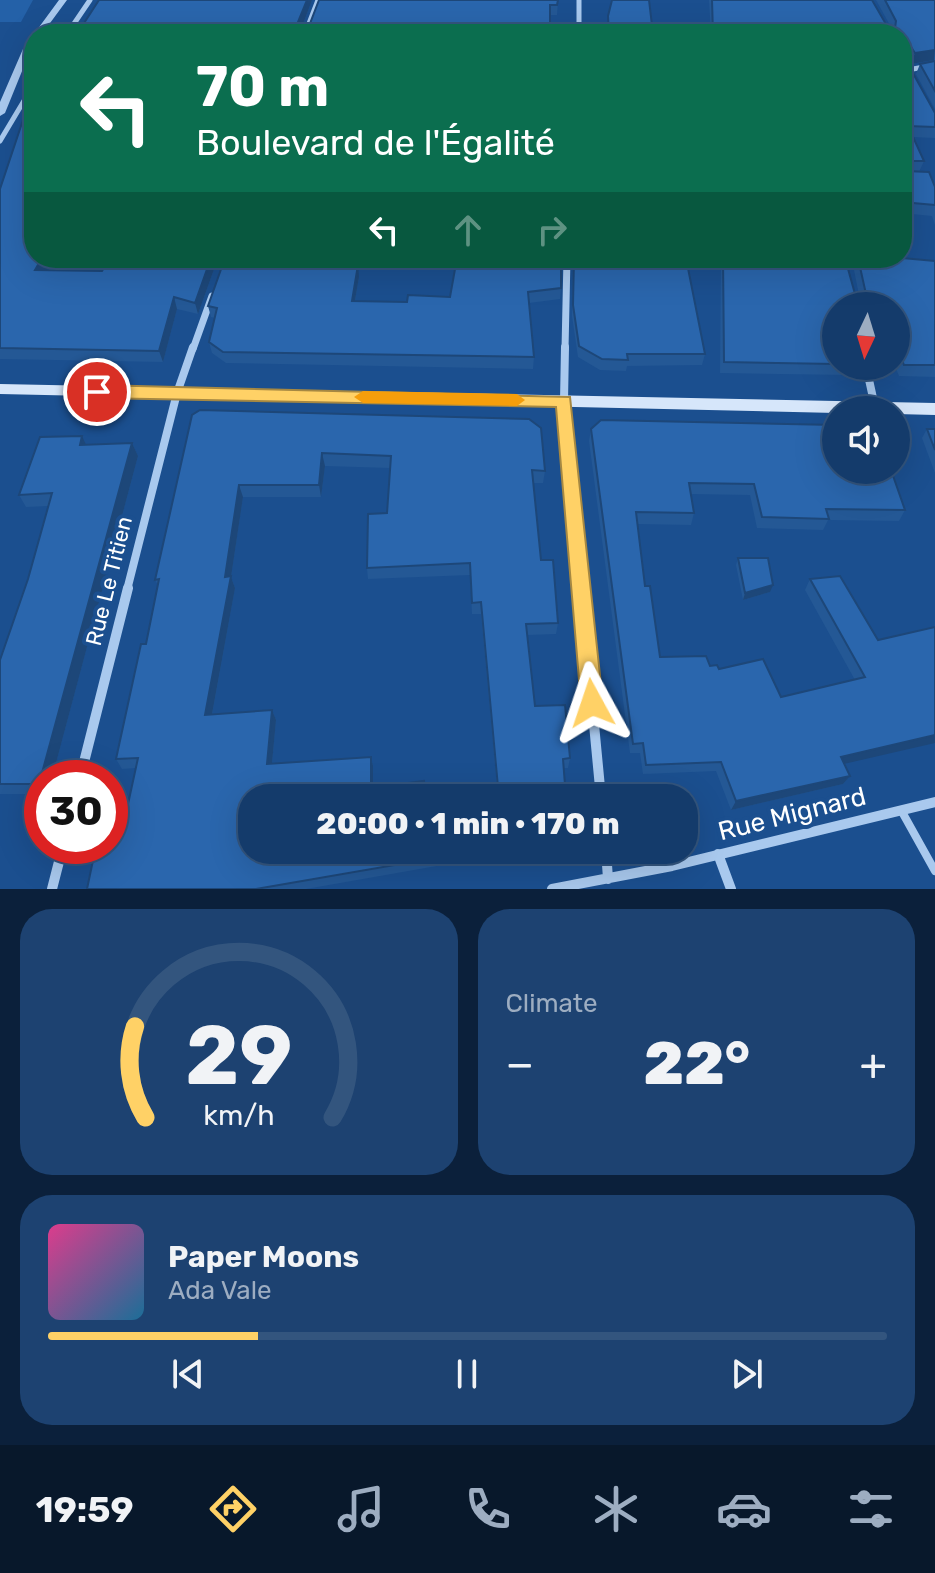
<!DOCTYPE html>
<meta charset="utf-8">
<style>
body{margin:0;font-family:Rubik,sans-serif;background:#1d4271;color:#f1f3f6;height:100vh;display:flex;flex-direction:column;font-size:30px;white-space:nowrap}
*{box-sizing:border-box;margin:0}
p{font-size:26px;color:#9dadc1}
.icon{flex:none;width:44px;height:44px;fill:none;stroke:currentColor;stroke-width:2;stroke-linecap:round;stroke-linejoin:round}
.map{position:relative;height:889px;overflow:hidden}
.side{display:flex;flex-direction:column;gap:20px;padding:20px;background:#0b203b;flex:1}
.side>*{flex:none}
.top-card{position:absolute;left:24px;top:24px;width:888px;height:244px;border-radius:32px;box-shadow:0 8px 32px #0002,0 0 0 2px #33557e;background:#0b6e4f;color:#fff;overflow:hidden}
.needle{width:52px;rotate:184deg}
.buttons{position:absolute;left:822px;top:292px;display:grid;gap:16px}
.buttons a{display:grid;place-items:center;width:88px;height:88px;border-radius:50%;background:#143b6b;box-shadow:0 8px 32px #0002,0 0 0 2px #33557e;font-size:40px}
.speed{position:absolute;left:24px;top:760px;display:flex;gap:16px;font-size:40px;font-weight:700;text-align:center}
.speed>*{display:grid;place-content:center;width:104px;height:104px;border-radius:50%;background:#143b6b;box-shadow:0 8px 32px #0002,0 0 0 2px #33557e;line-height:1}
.speed .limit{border:12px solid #d22;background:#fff;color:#111}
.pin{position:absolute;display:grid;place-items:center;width:68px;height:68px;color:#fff;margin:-34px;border:4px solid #fff;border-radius:50%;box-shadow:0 2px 8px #0007}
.me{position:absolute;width:88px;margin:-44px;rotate:355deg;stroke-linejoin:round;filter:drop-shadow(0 0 6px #0008)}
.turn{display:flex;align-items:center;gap:28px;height:168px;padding:0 40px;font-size:36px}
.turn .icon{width:104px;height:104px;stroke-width:2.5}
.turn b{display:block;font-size:56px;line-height:68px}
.lanes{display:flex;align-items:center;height:76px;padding:0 40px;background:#0003;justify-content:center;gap:40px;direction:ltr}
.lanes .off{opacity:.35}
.big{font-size:60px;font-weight:800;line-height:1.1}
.side .widget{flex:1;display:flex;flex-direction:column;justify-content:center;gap:12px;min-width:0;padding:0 28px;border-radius:32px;background:#1d4271}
.side .dial{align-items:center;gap:0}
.dial svg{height:208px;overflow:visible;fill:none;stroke:#33557e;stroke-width:7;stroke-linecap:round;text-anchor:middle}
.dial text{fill:#f1f3f6;stroke:none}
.song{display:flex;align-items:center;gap:24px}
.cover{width:96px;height:96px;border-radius:12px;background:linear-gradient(135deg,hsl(330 70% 55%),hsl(200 70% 35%))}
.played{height:8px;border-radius:4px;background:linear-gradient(90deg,#ffd166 25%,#33557e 25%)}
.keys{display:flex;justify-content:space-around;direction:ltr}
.heat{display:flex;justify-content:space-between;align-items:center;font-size:44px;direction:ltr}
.side .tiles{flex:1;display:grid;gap:20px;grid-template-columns:1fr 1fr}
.widget:last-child{grid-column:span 2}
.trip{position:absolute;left:238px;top:784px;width:460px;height:80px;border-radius:32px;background:#143b6b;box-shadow:0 8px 32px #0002,0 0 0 2px #33557e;font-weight:800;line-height:80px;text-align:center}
.dock{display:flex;height:128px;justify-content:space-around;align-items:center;background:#08182b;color:#9dadc1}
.dock .icon{width:56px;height:56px}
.dock .selected{color:#ffd166}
.dock b{font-size:36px;color:#f1f3f6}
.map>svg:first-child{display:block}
.green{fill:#2461a8}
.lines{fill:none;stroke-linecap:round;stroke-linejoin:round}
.service{stroke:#a9c9ee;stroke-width:8}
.minor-far3{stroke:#a9c9ee;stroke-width:5}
.minor-far2{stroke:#a9c9ee;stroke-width:7}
.minor-far1{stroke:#a9c9ee;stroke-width:8}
.minor{stroke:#a9c9ee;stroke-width:10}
.tertiary{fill:#a9c9ee;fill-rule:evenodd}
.secondary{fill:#d6e6fa;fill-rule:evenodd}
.wall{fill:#245895}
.shaded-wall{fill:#1d4779}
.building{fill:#2a66ad;stroke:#1d4779;stroke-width:2}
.route{fill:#ffd166;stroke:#a68842;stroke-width:2}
.slow{fill:#f59e0b}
.labels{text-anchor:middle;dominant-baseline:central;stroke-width:8;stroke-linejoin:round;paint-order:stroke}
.street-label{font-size:22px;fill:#fff;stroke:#1b4f8f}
.near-street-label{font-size:26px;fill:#fff;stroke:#1b4f8f}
</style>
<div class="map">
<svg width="935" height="889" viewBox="0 0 935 889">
<rect width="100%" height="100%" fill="#1b4f8f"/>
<path class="green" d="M0,0h33l-12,22h-21z"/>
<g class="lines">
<path class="service" d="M901,810l34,61"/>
<path class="minor-far3" d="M579,0v34
M67,34l23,-34
M305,34l13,-34
M902,71l33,-6
M0,141l34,-57"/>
<path class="minor-far2" d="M193,349l19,-53
M565,349l2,-91"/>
<path class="minor-far1" d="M565,347l-1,54 18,189
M866,366l9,41
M127,590l50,-197 16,-46"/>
<path class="minor" d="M581,588l20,210
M80,778l48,-190
M606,850l2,29
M718,854l13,35
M52,889l11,-43
M552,889l120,-23 263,-64"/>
<path class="tertiary" d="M59,0h8l-25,34h-8z
M27,46l4,3 -26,64 -5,3v-14l23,-53z"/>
<path class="secondary" d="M0,384l935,19v12l-39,-1v-4h-60v3l-836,-19z"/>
</g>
<path class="wall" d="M99,0h213l-10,27 2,2 254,-29 -1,15h-7v19h-473z
M709,0h163l15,26 4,1 -15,-27h59v60l-24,4 -5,-9 -3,-1 -1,7v-27h-191z
M935,61v48l-19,-35 4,-10z
M902,64l33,49v25l-22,-1 11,24 -5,11 16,15v38l-3,-9 -30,-3z
M0,189l34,69h20l-8,12 56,1 8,-13h108l-20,56 -21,-5 -14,53 -163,-3z
M573,258h113l19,96 -3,11 -75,1 -1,5 -26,-1 -22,-13 -6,-41z
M721,258h124l12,43 3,-1 -7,-35 3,-7h46l33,3v116l-36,-1 -4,-10h1v-60h-60v60h17l-4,9 -129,-2z
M318,264l41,13 -4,24 52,1 43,-5 111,-9 -1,11 -31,4 5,54 -1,12 -307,-6 -14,-10 -3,-11 6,-24 -4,-1 -3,-11z
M192,415l353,56 -2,12h-10l8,77 17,63 -2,11 -29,1 8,71 35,52 -2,10h-4l2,30h-68l-17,-184h-9l-2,-39 -102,4 -1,-11 20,-55 3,-45 -65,-2 -4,31h-78l-12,80 4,11 -23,127 60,-5 4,10 -4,44 99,-7 2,9v22l52,10h-173l195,52 1,14 -142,25h-219l33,-48 16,-73 -14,1 -6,-10 30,-115 12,-59 -3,-5z
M591,429l314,81 -6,11 -71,-1 -5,10 -66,-2 -7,-33 -59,-1 3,19 -3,12 -54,-1 8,62 15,71 59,12 62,28 74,-17 -50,-90 5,-11 68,61 -33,123 5,13 -7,8 -112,26 -15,-39 -73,3 -3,-21h-10l-41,-312z
M927,429h8v44l-13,-35z
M132,443l6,13 -86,322h-10v16h-42v-134l28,-81 20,-73 -22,1 -7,-12 67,-51z
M738,558l32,34 -27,8 -7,-35z"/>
<path class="shaded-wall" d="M307,0h5l-12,32 -2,-10z
M935,50l-1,10 -23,4 4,-11z
M42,258h12l-14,23 -5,-11z
M211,258h7l-20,56 -3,-11z
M315,258h4l-4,18 -2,-12z
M358,265l1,12 -6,35 -1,-11z
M174,297l3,12 -14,53 -4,-11z
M82,436l6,13 -8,-4z
M132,443l6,13 -86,322h-10v8l-3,-2z
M322,453l3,13 -4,31 -2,-12z
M239,485l4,12 -12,80 4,11 -25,137 -5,-10z
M773,585l-3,7 -27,8 2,-7z
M272,710l4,10 -5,54 -4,-10z
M935,735v8l-100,23 6,-9z
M371,757l2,9v31l-2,-9z
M850,776l-7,8 -112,26 5,-9z"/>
<path class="building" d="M99,0h208l-9,22 6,7 5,-3 10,-26h239l-1,5h-7v29h-473z
M612,0h37l4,34h-44l-1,-18z
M712,0h160l15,26 8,2 1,-7 -11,-21h50v50l-20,3 -6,-9h-5l-2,2v-12h-189z
M935,61v30l-15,-27z
M902,64l7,2 26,47v14l-27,-1 16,35h-18l-4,3z
M34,99v159h8l-7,12 67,1 8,-13h101l-16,45 -21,-6 -15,54 -159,-3v-159l26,-78z
M902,166l4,5 23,1 6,15v18l-33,-3z
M225,258h90l-2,6 45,1 -6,36 55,1 1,-7 42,2 7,-39h104v30l-33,4 6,65 -311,-5 -14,-10 8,-34 -9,-2z
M574,258h112l19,96h-78l1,6 -26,-1 -23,-13 -6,-41z
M723,258h122l12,43 6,-1 3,-6 -8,-36h44l33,3v104h-31l-8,-20v-39h-60v58l-112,-2z
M200,410l329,9 12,9 4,43 -13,-1 9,90h12l5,63 -32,1 9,82 30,-1 5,53 -7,1 3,39h-67l-18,-196 -9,1 -2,-40 -103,5 1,-54 19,-1 4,-57 -69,-3 -3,32h-80l-14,92 6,-1 -26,139 67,-5 -5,54 104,-7v31l53,-7 1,17h-173v52h195v6l-191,33h-169l9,-43h14v-4l10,-1 18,-83 -22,1 25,-115h5l13,-65 -4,1 37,-165z
M601,420l235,5v45h55l14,40 -79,-1 3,10 -67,-2 -8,-33 -65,-1 5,30 -58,-1 9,74h5l10,71 46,-1 4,10 7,-1 2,4 44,-10 18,38 84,-20 -55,-98 30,-3 38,64 57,-13v108l-94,22 9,19 -114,25 -15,-39 -75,3 -3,-22 -10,1 -42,-315z
M927,429h8v21z
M82,436l-2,9 52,-2 -93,341h-39v-124l28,-81 24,-86 -33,2 21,-58z
M738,558h30l5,27 -28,8z"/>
<path class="route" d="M97,385l473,12 33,306 -3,8 -8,3 -8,-3 -3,-8 -25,-296 -459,-9 -9,-6z"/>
<path class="slow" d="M363,391l154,3 8,6 -8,6 -154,-3 -9,-6z"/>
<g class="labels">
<g class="street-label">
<text transform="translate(109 581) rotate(-76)">Rue Le Titien</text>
</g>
<g class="near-street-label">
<text transform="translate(792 814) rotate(-14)">Rue Mignard</text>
</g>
</g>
</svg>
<div class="buttons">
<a><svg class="needle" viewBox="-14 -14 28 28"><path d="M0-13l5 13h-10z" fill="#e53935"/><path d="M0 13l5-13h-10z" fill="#9dadc1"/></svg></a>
<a><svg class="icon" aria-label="sound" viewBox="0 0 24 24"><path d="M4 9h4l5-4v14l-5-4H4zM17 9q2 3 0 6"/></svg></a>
</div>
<div class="speed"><div class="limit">30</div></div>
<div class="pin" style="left:97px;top:392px;background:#d93025"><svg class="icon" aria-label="arrive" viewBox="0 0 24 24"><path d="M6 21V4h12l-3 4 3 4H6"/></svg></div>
<svg class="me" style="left:592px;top:703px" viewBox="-20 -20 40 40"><path d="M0-17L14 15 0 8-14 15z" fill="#ffd166" stroke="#fff" stroke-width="4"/></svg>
<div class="trip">20:00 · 1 min · 170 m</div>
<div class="top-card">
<div class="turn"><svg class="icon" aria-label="left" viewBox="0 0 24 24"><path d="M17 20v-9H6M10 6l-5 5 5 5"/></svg><div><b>70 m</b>Boulevard de l'Égalité</div></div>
<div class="lanes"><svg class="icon" aria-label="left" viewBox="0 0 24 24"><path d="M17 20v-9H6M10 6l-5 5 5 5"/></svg><svg class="icon off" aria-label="ahead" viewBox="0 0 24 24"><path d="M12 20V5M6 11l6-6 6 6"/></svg><svg class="icon off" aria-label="right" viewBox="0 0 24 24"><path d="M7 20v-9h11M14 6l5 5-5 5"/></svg></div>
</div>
</div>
<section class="side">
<div class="tiles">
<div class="widget dial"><svg viewBox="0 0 100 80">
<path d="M14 69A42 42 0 1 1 86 69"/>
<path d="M14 69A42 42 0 0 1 10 34" stroke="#ffd166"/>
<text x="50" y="56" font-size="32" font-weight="700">29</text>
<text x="50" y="72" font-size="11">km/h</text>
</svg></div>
<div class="widget"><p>Climate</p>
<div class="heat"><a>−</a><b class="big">22°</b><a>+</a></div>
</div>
<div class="widget">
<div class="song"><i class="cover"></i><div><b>Paper Moons</b><p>Ada Vale</p></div></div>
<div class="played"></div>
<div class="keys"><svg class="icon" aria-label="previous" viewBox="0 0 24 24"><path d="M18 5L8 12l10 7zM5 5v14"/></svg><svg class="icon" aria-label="pause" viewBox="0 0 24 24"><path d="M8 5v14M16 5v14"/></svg><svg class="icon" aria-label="next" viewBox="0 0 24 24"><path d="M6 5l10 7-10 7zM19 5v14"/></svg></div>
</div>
</div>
</section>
<nav class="dock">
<b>19:59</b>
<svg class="icon selected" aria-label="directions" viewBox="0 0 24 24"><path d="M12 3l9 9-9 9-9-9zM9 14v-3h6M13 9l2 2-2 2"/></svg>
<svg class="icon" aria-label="music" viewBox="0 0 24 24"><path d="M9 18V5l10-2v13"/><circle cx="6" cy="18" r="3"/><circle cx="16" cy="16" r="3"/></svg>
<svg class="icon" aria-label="phone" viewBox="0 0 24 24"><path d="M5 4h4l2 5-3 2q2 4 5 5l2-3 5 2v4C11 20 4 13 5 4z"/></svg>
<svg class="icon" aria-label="climate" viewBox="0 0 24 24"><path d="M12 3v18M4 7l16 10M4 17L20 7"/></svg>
<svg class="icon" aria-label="car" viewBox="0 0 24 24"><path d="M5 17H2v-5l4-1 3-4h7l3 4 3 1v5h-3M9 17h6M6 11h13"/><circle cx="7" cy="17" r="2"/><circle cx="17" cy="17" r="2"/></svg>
<svg class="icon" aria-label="filters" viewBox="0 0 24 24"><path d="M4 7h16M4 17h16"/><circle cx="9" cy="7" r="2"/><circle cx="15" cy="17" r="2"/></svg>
</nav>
